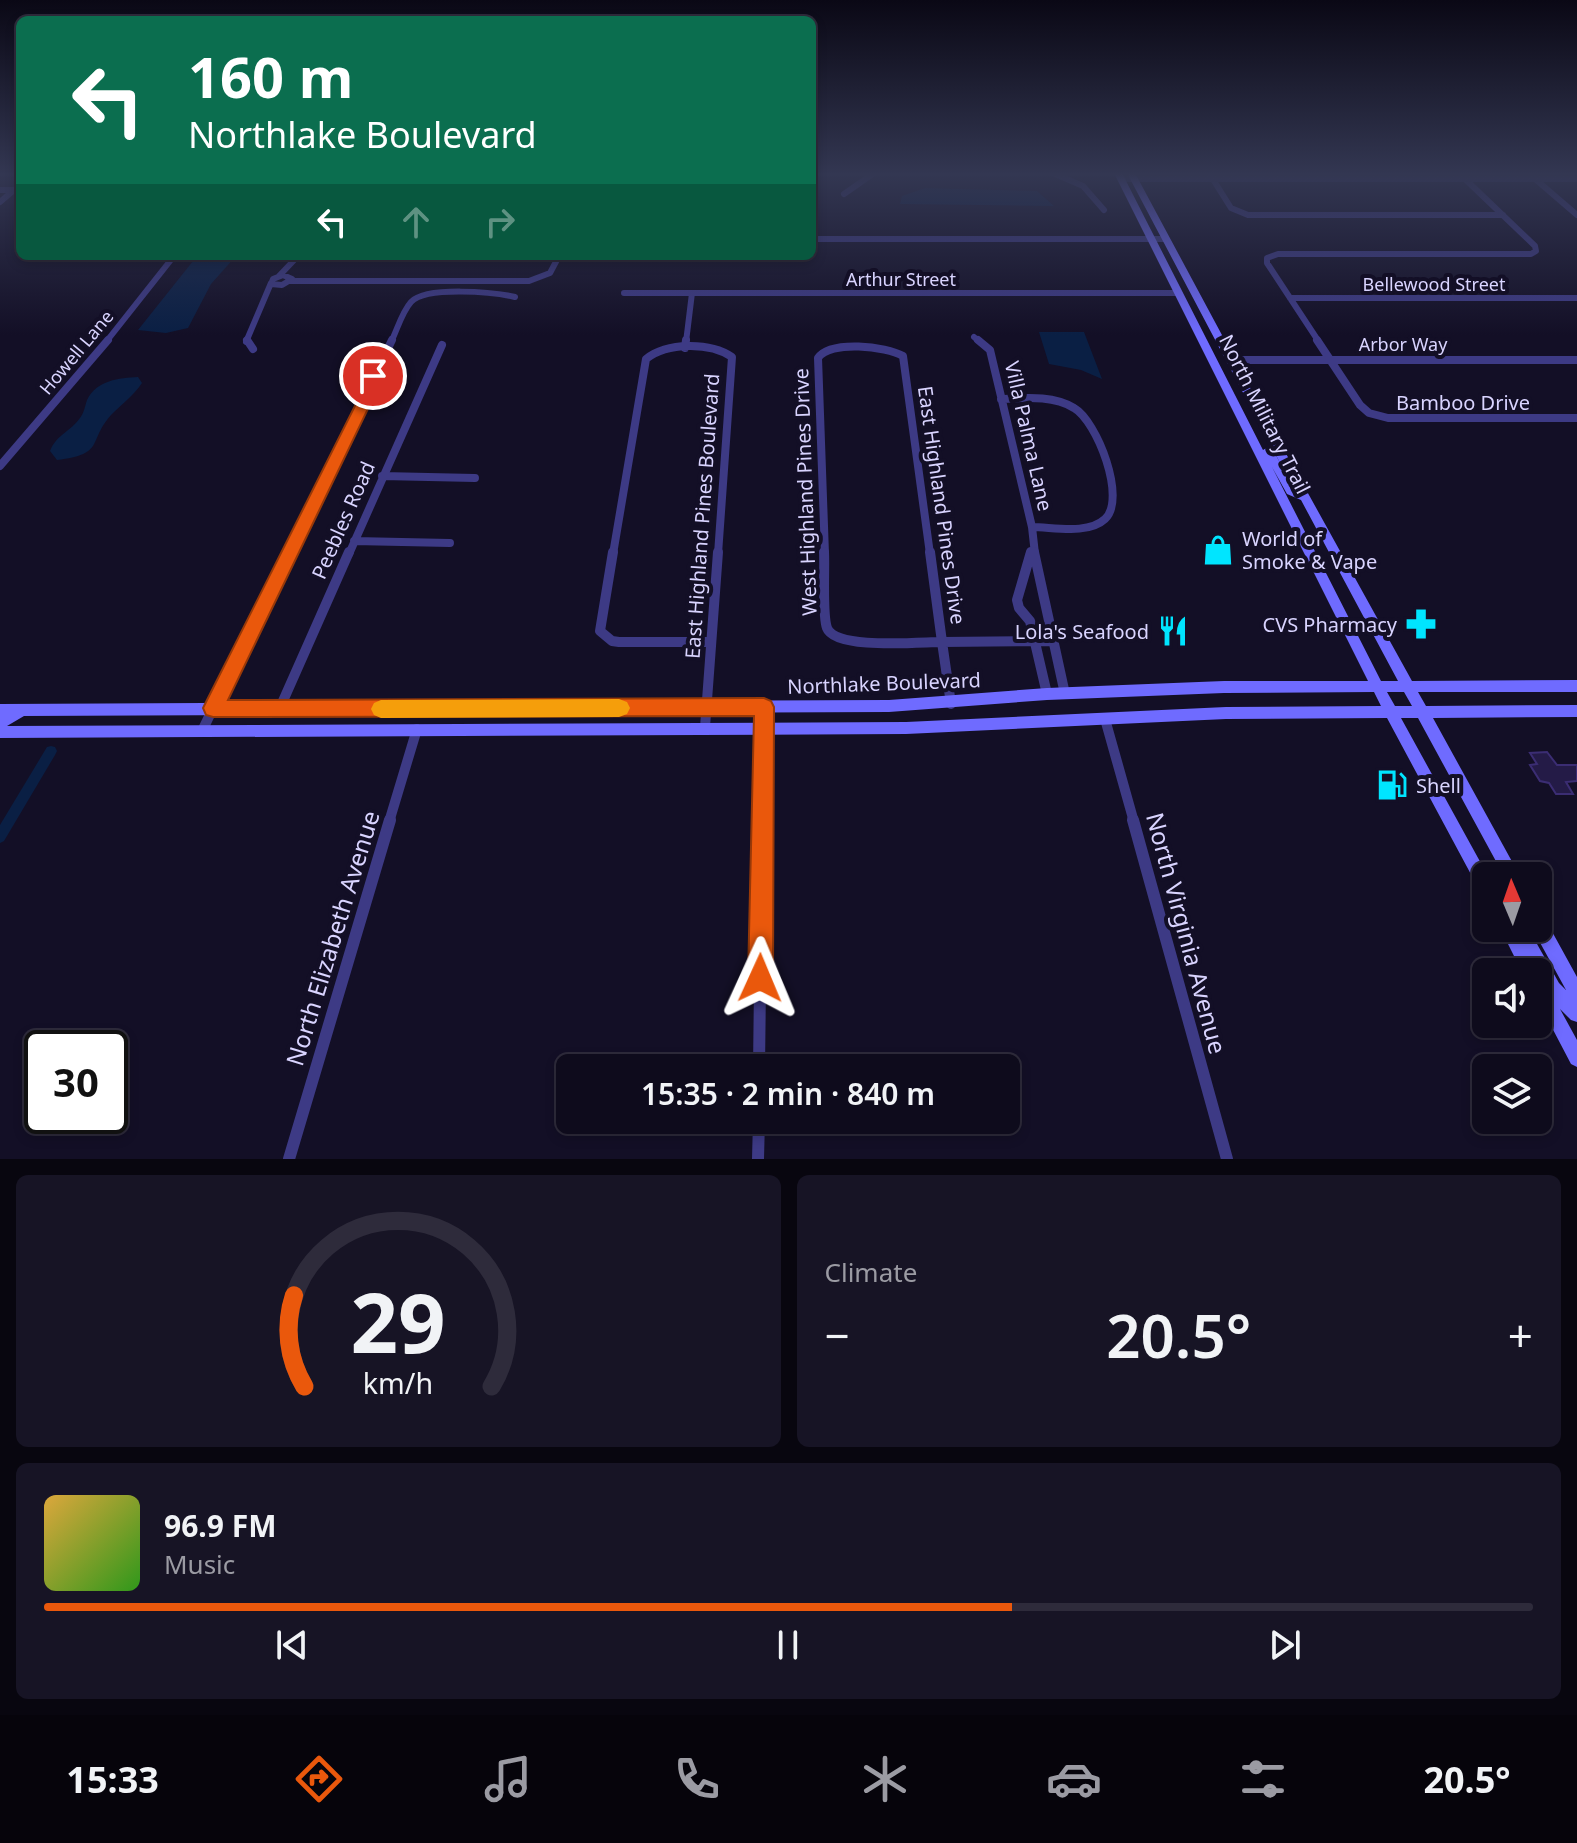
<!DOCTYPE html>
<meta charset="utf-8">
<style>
body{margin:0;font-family:"Noto Sans",sans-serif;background:#171425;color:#f1f3f6;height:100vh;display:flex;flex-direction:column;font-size:30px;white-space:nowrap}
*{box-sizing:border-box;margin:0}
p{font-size:26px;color:#9b9ba3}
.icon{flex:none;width:44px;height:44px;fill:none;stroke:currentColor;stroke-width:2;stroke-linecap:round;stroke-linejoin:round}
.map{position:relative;height:1159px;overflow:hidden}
.panel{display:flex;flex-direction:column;gap:16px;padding:16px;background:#08060f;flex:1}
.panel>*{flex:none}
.guide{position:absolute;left:16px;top:16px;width:800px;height:244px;border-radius:12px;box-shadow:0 4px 12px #0003,0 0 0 2px #2e2b3b;background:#0b6e4f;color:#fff;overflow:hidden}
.needle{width:52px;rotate:358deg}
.fabs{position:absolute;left:1472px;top:862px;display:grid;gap:16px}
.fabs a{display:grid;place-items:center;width:80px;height:80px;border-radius:12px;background:#0e0b1c;box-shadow:0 4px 12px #0003,0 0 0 2px #2e2b3b;font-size:40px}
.speed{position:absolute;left:24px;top:1030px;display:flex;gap:16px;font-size:40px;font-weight:700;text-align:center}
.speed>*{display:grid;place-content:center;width:104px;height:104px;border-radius:50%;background:#0e0b1c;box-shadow:0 4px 12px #0003,0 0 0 2px #2e2b3b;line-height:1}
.speed .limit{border:4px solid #111;border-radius:12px;background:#fff;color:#111}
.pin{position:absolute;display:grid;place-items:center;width:68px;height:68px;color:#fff;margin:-34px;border:4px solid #fff;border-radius:50%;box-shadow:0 2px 8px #0007}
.me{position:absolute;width:88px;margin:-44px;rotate:1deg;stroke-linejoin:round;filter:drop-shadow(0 0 6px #0008)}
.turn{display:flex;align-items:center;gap:28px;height:168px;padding:0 40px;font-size:36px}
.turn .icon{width:104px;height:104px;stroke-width:2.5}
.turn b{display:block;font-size:56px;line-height:68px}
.lanes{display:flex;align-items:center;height:76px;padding:0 40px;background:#0003;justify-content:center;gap:40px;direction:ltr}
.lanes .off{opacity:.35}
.big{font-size:60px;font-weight:600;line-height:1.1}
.panel .widget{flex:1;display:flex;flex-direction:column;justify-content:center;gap:12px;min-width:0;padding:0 28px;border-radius:12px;background:#171425}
.panel .dial{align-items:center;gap:0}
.dial svg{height:208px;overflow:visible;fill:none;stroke:#2e2b3b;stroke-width:7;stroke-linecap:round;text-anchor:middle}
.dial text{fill:#f1f3f6;stroke:none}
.song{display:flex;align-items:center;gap:24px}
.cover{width:96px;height:96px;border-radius:12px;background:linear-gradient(135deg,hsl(40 70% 55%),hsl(110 70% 35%))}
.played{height:8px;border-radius:4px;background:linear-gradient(90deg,#ea580c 65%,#2e2b3b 65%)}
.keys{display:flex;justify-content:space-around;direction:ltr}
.heat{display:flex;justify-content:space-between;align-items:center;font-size:44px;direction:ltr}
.panel .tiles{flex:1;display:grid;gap:16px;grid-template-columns:1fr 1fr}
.widget:last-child{grid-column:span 2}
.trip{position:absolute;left:556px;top:1054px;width:464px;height:80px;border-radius:12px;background:#0e0b1c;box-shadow:0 4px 12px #0003,0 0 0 2px #2e2b3b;font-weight:600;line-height:80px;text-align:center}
.menu{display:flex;height:128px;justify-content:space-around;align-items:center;background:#06040b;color:#9b9ba3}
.menu .icon{width:56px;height:56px}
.menu .on{color:#ea580c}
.menu b{font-size:36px;color:#f1f3f6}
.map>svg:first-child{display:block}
.water{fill:#0a1f44}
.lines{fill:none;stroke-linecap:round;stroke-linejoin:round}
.canal{fill:#0a1f44;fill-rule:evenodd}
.building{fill:#241b47;stroke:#3b2d73;stroke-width:2}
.street-far3{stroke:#3d3a85;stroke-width:6}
.street-far2{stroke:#3d3a85;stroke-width:8}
.street-far1{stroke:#3d3a85;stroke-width:10}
.street{stroke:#3d3a85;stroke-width:12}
.secondary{fill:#6f6bff;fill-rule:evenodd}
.route{fill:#ea580c;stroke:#983908;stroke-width:2}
.slow{fill:#f59e0b}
.labels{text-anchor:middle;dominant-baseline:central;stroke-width:8;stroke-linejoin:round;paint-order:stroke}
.far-street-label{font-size:18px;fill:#d9d4ff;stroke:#130f26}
.street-label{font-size:20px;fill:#d9d4ff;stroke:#130f26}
.poi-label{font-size:20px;fill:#d9d4ff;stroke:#130f26;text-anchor:start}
.near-street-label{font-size:24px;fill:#d9d4ff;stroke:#130f26}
</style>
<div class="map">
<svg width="1577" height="1159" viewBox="0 0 1577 1159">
<rect width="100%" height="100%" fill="#130f26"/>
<path class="water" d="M925,188l112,3 17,15 -154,-2 2,-8z
M197,256h39l-25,28 -23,44 -22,5 -28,-3z
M1039,332h45l18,47 -21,-9 -32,-6z
M138,377l4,6c-9,13 -20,21 -31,32 -24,27 -5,39 -54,45l-7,-9c6,-16 21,-20 30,-33 4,-5 5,-12 7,-18 10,-20 32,-22 51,-23z"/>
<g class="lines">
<path class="canal" d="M51,746l4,1 2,4 -2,4 -51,86 -4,2v-18l47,-78z"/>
</g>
<path class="building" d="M1547,752l10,13h20v16l-11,1 7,12h-17l-7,-11 -9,-2 -10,-16 7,-1 -7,-11z"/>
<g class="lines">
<path class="street-far3" d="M1053,173l30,13 21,24
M1209,173l22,35 17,7h255
M1534,178l43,37
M1121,179h456
M0,190h20
M844,194l30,-21
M0,202l14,-12
M812,239h354
M283,275l9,4 -10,6 -11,-1 2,-5z
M279,276l19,-20
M291,281h238l21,-8 9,-17
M624,293h555
M1290,298h287
M974,337l6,5
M106,342l68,-86
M246,342l25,-59
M391,342c6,-12 11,-30 20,-40 15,-16 83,-10 104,-5
M686,342l6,-49
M1319,342l-52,-79v-5l11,-4h253l5,-3 -1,-5 -70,-67"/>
<path class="street-far2" d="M247,340l6,9
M978,340l12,10 42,177 3,27
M1317,340l43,65 9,8 19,5h189
M685,348l1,-8
M1230,360h347
M1001,399c24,-1 52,-4 73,9 23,13 53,91 31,111 -17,16 -52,8 -73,8
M0,466l108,-126
M382,476l93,2
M354,541l96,2
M288,554l104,-214
M349,554l93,-209
M613,554l33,-195c21,-17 64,-17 86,-2l-14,197
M825,554l-7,-196c12,-18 68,-12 85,-2l27,198
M1030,554l2,-3"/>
<path class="street-far1" d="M613,552l-13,79 12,10 7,1h92
M824,552c1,17 -2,63 3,76 8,22 93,14 115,14
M930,552l12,90
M1031,552l-14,48 2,8 11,13 17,73
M1034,552l31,142
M942,642l9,62
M942,642l110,-1
M279,710l70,-158
M1105,719l29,103
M705,727l13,-175
M203,729l86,-177
M389,822l28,-93
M762,822l2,-115"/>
<path class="street" d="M1133,820l94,339
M759,1068l3,-248
M289,1159l101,-339
M758,1159l1,-39"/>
<path class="secondary" d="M1114,173h8l141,277 5,-3 4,1 14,26 -159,-301h8l138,257 139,251 165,-1v12h-159l8,14 151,-1v12l-144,1 87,158h-16l-86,-158h-17l87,158h-2v20l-5,-3 -94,-175 -161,1 -320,15 -906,4v-34l889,-4 158,-12 177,-7h144zM1272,467l15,27 14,6 97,181h-17zM1374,692l7,14 -155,1 -320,15 -899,4 17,-10 865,-4 158,-12 177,-7zM1387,692h17l8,14h-17z
M1538,915l6,2 33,60v45l-6,-2 -11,-11 17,31v27l-6,-3 -33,-63v-29h-16l-22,-44h28l31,55 7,7 -34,-62h6z"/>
</g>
<linearGradient id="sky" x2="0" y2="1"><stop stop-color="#0a0815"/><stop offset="0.52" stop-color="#333752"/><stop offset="1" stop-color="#333752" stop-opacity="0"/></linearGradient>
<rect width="1577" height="335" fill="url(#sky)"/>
<path class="route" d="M373,372l8,4 -3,12 -150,312 536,-2 7,3 3,6 -1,271 -4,9 -9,3 -8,-3 -4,-9 6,-262 -541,1 -7,-2 -3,-7 3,-6 158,-314 2,-12z"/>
<path class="slow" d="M619,699l8,3 3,6 -3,6 -8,3 -238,1 -7,-3 -3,-6 3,-6 7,-3z"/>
<defs>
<g id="shop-bare" transform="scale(2.4)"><path d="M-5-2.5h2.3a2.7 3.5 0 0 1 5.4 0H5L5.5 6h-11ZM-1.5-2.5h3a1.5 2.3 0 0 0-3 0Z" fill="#00e5ff" stroke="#130f26" stroke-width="2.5" paint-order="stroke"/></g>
<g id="pharmacy-bare" transform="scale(2.4)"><path d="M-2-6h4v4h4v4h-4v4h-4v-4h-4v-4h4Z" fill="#00e5ff" stroke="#130f26" stroke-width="2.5" paint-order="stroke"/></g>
<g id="restaurant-bare" transform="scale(2.4)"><path d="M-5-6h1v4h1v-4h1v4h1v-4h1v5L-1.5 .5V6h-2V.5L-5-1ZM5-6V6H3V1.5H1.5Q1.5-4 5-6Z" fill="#00e5ff" stroke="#130f26" stroke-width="2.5" paint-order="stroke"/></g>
<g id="fuel-bare" transform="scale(2.4)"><path d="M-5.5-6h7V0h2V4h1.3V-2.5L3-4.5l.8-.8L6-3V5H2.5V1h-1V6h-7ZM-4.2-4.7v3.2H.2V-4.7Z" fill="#00e5ff" stroke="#130f26" stroke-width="2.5" paint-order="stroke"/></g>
</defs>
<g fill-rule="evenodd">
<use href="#shop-bare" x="1218" y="550"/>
<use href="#pharmacy-bare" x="1421" y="624"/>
<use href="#restaurant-bare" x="1173" y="631"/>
<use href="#fuel-bare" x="1392" y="785"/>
</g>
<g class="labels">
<g class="far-street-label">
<text x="901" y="279">Arthur Street</text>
<text x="1434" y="284">Bellewood Street</text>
<text x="1403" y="344">Arbor Way</text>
<text transform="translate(76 352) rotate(-50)">Howell Lane</text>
</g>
<g class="street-label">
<text x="1463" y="402">Bamboo Drive</text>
<text transform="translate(1265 414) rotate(63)">North Military Trail</text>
<text transform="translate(1029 436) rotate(77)">Villa Palma Lane</text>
<text transform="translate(805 492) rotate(-92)">West Highland Pines Drive</text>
<text transform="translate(942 505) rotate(82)">East Highland Pines Drive</text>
<text transform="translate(702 516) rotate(-86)">East Highland Pines Boulevard</text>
<text transform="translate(343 520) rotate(-66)">Peebles Road</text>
<text transform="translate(884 683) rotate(-2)">Northlake Boulevard</text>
</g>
<g class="poi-label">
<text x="1242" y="538">World of<tspan x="1242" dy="23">Smoke &amp; Vape</tspan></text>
<text x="1397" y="624" text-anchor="end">CVS Pharmacy</text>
<text x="1149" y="631" text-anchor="end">Lola's Seafood</text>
<text x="1416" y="785">Shell</text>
</g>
<g class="near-street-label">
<text transform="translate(1187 933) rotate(75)">North Virginia Avenue</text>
<text transform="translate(332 938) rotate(-73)">North Elizabeth Avenue</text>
</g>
</g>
</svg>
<div class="fabs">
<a><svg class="needle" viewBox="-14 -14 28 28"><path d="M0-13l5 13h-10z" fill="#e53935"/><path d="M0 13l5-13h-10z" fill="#9b9ba3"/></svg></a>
<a><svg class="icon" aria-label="sound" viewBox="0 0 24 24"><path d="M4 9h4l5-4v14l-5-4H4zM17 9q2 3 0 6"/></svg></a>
<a><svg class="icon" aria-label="layers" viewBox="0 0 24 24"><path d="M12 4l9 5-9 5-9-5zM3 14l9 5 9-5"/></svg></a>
</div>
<div class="speed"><div class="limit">30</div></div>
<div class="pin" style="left:373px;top:376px;background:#d93025"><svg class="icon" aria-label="arrive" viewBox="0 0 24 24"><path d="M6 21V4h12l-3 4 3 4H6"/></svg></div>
<svg class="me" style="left:760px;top:978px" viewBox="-20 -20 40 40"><path d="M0-17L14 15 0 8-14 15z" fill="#ea580c" stroke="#fff" stroke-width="4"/></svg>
<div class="trip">15:35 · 2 min · 840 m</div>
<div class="guide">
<div class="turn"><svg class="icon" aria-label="left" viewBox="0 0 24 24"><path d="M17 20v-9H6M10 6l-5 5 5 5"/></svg><div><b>160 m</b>Northlake Boulevard</div></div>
<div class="lanes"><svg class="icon" aria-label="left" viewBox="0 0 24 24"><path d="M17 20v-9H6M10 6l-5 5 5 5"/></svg><svg class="icon off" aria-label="ahead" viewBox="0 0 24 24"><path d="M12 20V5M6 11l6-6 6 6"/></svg><svg class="icon off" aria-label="right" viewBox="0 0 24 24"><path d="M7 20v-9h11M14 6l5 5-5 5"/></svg></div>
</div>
</div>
<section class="panel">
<div class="tiles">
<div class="widget dial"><svg viewBox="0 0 100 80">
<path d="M14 69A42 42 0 1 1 86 69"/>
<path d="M14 69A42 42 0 0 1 10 34" stroke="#ea580c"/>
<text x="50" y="56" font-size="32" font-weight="700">29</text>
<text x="50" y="72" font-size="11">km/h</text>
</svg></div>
<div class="widget"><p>Climate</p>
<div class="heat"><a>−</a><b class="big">20.5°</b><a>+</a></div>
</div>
<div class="widget">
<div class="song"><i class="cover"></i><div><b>96.9 FM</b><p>Music</p></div></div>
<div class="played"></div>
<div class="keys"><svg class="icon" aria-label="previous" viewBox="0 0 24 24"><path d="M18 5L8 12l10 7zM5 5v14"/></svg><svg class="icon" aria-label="pause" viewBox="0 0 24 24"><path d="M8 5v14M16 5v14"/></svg><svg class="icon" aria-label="next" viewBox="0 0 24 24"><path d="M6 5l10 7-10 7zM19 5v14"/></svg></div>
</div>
</div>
</section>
<nav class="menu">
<b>15:33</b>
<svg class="icon on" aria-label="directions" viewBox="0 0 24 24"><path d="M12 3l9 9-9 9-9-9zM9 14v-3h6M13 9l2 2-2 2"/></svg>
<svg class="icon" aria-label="music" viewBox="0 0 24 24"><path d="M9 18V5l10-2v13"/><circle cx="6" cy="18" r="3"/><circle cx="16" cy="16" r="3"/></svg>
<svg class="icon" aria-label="phone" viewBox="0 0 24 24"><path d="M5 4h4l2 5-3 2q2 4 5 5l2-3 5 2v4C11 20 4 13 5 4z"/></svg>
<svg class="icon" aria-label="climate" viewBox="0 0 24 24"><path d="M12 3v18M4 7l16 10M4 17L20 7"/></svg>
<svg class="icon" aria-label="car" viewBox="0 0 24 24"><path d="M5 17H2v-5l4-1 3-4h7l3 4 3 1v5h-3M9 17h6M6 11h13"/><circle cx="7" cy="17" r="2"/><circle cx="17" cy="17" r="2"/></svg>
<svg class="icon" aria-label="filters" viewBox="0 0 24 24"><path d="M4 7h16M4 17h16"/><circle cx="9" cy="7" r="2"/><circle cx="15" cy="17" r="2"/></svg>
<b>20.5°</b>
</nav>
